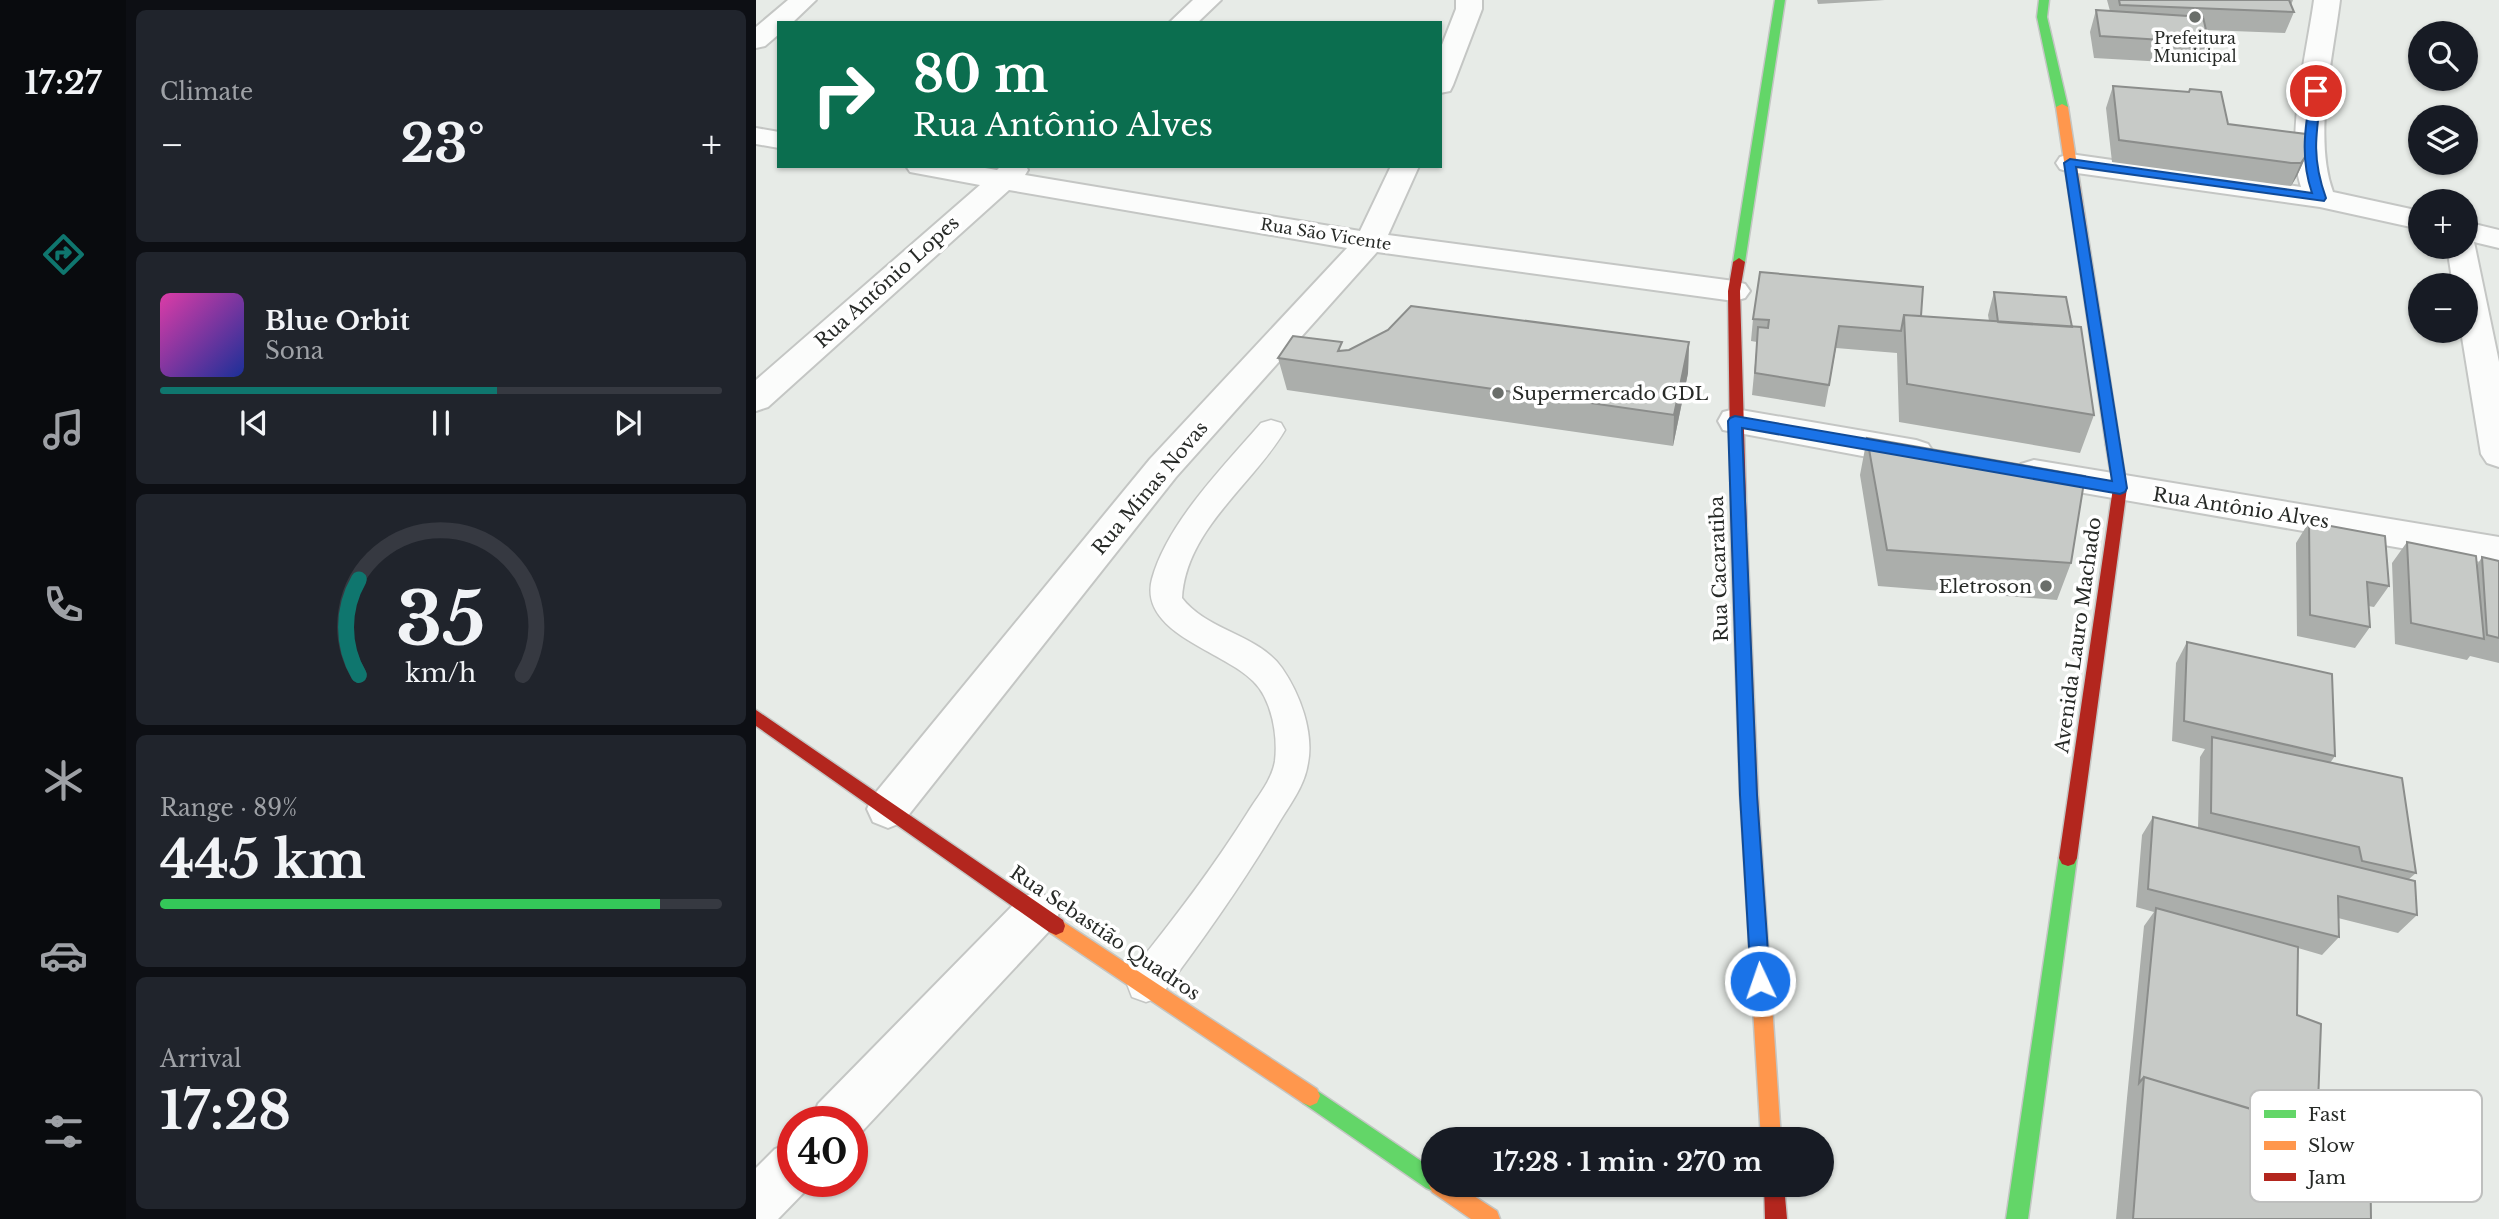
<!DOCTYPE html>
<meta charset="utf-8">
<style>
body{margin:0;font-family:"Libre Baskerville",serif;background:#20242c;color:#f1f3f6;height:100vh;display:flex;flex-direction:column;font-size:26px;white-space:nowrap}
*{box-sizing:border-box;margin:0}
p{font-size:23px;color:#9ea1a6}
.icon{flex:none;width:38px;height:38px;fill:none;stroke:currentColor;stroke-width:2;stroke-linecap:round;stroke-linejoin:round}
.map{position:relative;flex:1;overflow:hidden}
.panel{display:flex;flex-direction:column;gap:10px;padding:10px;background:#0d0f14;width:630px}
.panel>*{flex:none}
.hud{position:absolute;left:21px;top:21px;width:665px;height:147px;border-radius:0px;box-shadow:0 2px 5px #0004;background:#0b6e4f;color:#fff;overflow:hidden}
.tools{position:absolute;left:1652px;top:21px;display:grid;gap:14px}
.tools a{display:grid;place-items:center;width:70px;height:70px;border-radius:50%;background:#171b24;box-shadow:0 2px 5px #0004;font-size:35px}
.speed{position:absolute;left:21px;top:1106px;display:flex;gap:14px;font-size:35px;font-weight:700;text-align:center}
.speed>*{display:grid;place-content:center;width:91px;height:91px;border-radius:50%;background:#171b24;box-shadow:0 2px 5px #0004;line-height:1}
.speed .limit{border:10px solid #d22;background:#fff;color:#111}
.pin{position:absolute;display:grid;place-items:center;width:60px;height:60px;color:#fff;margin:-30px;border:4px solid #fff;border-radius:50%;box-shadow:0 2px 7px #0007}
.me{position:absolute;width:77px;margin:-38px;rotate:357deg;stroke-linejoin:round;filter:drop-shadow(0 0 5px #0008)}
.turn{display:flex;align-items:center;gap:24px;height:147px;padding:0 21px;font-size:32px}
.turn .icon{width:91px;height:91px;stroke-width:2.5}
.turn b{display:block;font-size:49px;line-height:60px}
.big{font-size:52px;font-weight:700;line-height:1.1}
.panel .card{flex:1;display:flex;flex-direction:column;justify-content:center;gap:10px;min-width:0;padding:0 24px;border-radius:10px;background:#20242c}
.panel .dial{align-items:center;gap:0}
.dial svg{height:182px;overflow:visible;fill:none;stroke:#363941;stroke-width:7;stroke-linecap:round;text-anchor:middle}
.dial text{fill:#f1f3f6;stroke:none}
.song{display:flex;align-items:center;gap:21px}
.cover{width:84px;height:84px;border-radius:10px;background:linear-gradient(135deg,hsl(320 70% 55%),hsl(230 70% 35%))}
.played{height:7px;border-radius:4px;background:linear-gradient(90deg,#0f766e 60%,#363941 60%)}
.keys{display:flex;justify-content:space-around;direction:ltr}
.heat{display:flex;justify-content:space-between;align-items:center;font-size:38px;direction:ltr}
.charge{height:10px;border-radius:5px;background:linear-gradient(90deg,#34c759 89%,#363941 0)}
.trip{position:absolute;left:665px;top:1127px;width:413px;height:70px;border-radius:35px;background:#171b24;box-shadow:0 2px 5px #0004;font-weight:700;line-height:70px;text-align:center}
main{display:flex;flex:1;min-height:0}
.tabs{display:flex;flex-direction:column;width:126px;justify-content:space-around;align-items:center;background:#090b0e;color:#9ea1a6}
.tabs .icon{width:49px;height:49px}
.tabs .selected{color:#0f766e}
.tabs b{font-size:32px;color:#f1f3f6}
.map>svg:first-child{display:block}
.lines{fill:none;stroke-linecap:round;stroke-linejoin:round}
.lane-casing{stroke:#c4c6c4;stroke-width:3}
.street-casing{stroke:#c4c6c4;stroke-width:4}
.fast-casing{stroke:#c4c6c4;stroke-width:3}
.slow-casing{stroke:#c4c6c4;stroke-width:3}
.jam-casing{stroke:#c4c6c4;stroke-width:3}
.lane{fill:#fbfcfb;fill-rule:evenodd}
.street{fill:#fbfcfb;fill-rule:evenodd}
.fast{fill:#63d668;fill-rule:evenodd}
.slow{fill:#ff974d;fill-rule:evenodd}
.jam{fill:#b3261e;fill-rule:evenodd}
.wall{fill:#abaeab}
.shaded-wall{fill:#8b8d8b}
.building{fill:#c7cac7;stroke:#8b8d8b;stroke-width:2}
.route{fill:#1a73e8;stroke:#114b97;stroke-width:2}
.poi-dot{fill:#6a6e6a;stroke:#fff;stroke-width:2.5}
.labels{text-anchor:middle;dominant-baseline:central;stroke-width:7;stroke-linejoin:round;paint-order:stroke}
.far-poi-label{font-size:16px;fill:#272a27;stroke:#fff}
.far-street-label{font-size:16px;fill:#272a27;stroke:#fff}
.street-label{font-size:19px;fill:#272a27;stroke:#fff}
.poi-label{font-size:19px;fill:#272a27;stroke:#fff;text-anchor:start}
.key{fill:#fff;stroke:#bebfbe;stroke-width:2}
.key-label{font-size:19px;fill:#272a27}
</style>
<main>
<nav class="tabs">
<b>17:27</b>
<svg class="icon selected" aria-label="directions" viewBox="0 0 24 24"><path d="M12 3l9 9-9 9-9-9zM9 14v-3h6M13 9l2 2-2 2"/></svg>
<svg class="icon" aria-label="music" viewBox="0 0 24 24"><path d="M9 18V5l10-2v13"/><circle cx="6" cy="18" r="3"/><circle cx="16" cy="16" r="3"/></svg>
<svg class="icon" aria-label="phone" viewBox="0 0 24 24"><path d="M5 4h4l2 5-3 2q2 4 5 5l2-3 5 2v4C11 20 4 13 5 4z"/></svg>
<svg class="icon" aria-label="climate" viewBox="0 0 24 24"><path d="M12 3v18M4 7l16 10M4 17L20 7"/></svg>
<svg class="icon" aria-label="car" viewBox="0 0 24 24"><path d="M5 17H2v-5l4-1 3-4h7l3 4 3 1v5h-3M9 17h6M6 11h13"/><circle cx="7" cy="17" r="2"/><circle cx="17" cy="17" r="2"/></svg>
<svg class="icon" aria-label="filters" viewBox="0 0 24 24"><path d="M4 7h16M4 17h16"/><circle cx="9" cy="7" r="2"/><circle cx="15" cy="17" r="2"/></svg>
</nav>
<section class="panel">
<div class="card"><p>Climate</p>
<div class="heat"><a>−</a><b class="big">23°</b><a>+</a></div>
</div>
<div class="card">
<div class="song"><i class="cover"></i><div><b>Blue Orbit</b><p>Sona</p></div></div>
<div class="played"></div>
<div class="keys"><svg class="icon" aria-label="previous" viewBox="0 0 24 24"><path d="M18 5L8 12l10 7zM5 5v14"/></svg><svg class="icon" aria-label="pause" viewBox="0 0 24 24"><path d="M8 5v14M16 5v14"/></svg><svg class="icon" aria-label="next" viewBox="0 0 24 24"><path d="M6 5l10 7-10 7zM19 5v14"/></svg></div>
</div>
<div class="card dial"><svg viewBox="0 0 100 80">
<path d="M14 69A42 42 0 1 1 86 69"/>
<path d="M14 69A42 42 0 0 1 14 27" stroke="#0f766e"/>
<text x="50" y="56" font-size="32" font-weight="700">35</text>
<text x="50" y="72" font-size="11">km/h</text>
</svg></div>
<div class="card"><p>Range · 89%</p><b class="big">445 km</b><div class="charge"></div></div>
<div class="card"><p>Arrival</p><b class="big">17:28</b></div>
</section>
<div class="map">
<svg width="1743" height="1219" viewBox="0 0 1743 1219">
<rect width="100%" height="100%" fill="#e7ebe7"/>
<g class="lines">
<g class="lane-casing">
<path id="lane" d="M515,420l10,3 4,7c-33,56 -99,99 -103,168 25,33 76,36 100,70 18,26 32,64 26,95 -3,22 -17,40 -28,58 -36,61 -77,119 -120,176l-14,5 -14,-5 -5,-13 5,-13c41,-51 81,-103 116,-159 10,-16 24,-32 27,-51 3,-25 -3,-62 -22,-80 -29,-30 -115,-48 -101,-102 15,-56 72,-113 109,-156z"/>
</g>
<g class="street-casing">
<path id="street" d="M32,0h28l-24,23h-13v11l-14,12 -9,2v-21z
M437,0h28l-24,23h-28z
M700,0h26v9l-29,76 -3,6 -10,2v-43l16,-41z
M1558,0h26c-7,58 -27,137 -7,192l87,19v18l-100,-22 -250,-35 -10,-3 -4,-6 4,-6 10,-3 231,33c-16,-50 6,-135 13,-187z
M0,128l23,4v16l-23,-4z
M150,166h67l24,4 4,-4h25l2,4 -3,5 335,56 31,-65h28l-31,69 346,46 11,3 5,7 -5,7 -11,3 -357,-49 -201,225 -273,345 -15,6 -15,-6 -6,-13 6,-13 277,-337 197,-211 -338,-58 -241,217 -12,4v-31l224,-195 -70,-13z
M1710,222l33,8v18l-25,-6 25,120v105l-12,-4 -6,-9 -20,-123h5v-46h-13l-6,-38h19z
M979,409l181,31 12,4 6,9 -6,9 -12,4 -193,-36 -5,-9 5,-9z
M1278,460l465,77v28l-478,-83 -5,-9 5,-9z
M280,892l16,6 7,15 -7,15 -198,212 -2,-18h-41l7,-18 202,-206z
M37,1142v39h19l-1,4 -33,34h-22v-51l19,-19z"/>
</g>
<g class="fast-casing">
<path id="fast" d="M1019,0h10l-40,262 -6,4 -6,-4z
M1283,0h10l-2,17 21,90 -6,3 -6,-3 -19,-90z
M1312,850l6,2 3,6 -49,361h-22l53,-361 3,-6z
M554,1086l123,83v16h9l-2,3 -7,3 -7,-3 -123,-85 -3,-7 3,-7z"/>
</g>
<g class="slow-casing">
<path id="slow" d="M1306,104l6,3 52,338 -7,5 -7,-5 -50,-338z
M983,528l8,6 11,261 23,344h-20l-21,-344 -9,-261z
M300,917l261,172 3,7 -3,7 -7,3 -7,-3 -254,-171 -2,-6 2,-6z
M677,1177v8h24l40,26 3,8h-29l-39,-27 -3,-7z"/>
</g>
<g class="jam-casing">
<path id="jam" d="M983,258l6,4 -5,29 7,243 -8,6 -8,-6 -3,-243 5,-29z
M1357,440l7,5 7,43 -50,370 -3,6 -6,2 -6,-2 -3,-6 54,-370 -7,-43z
M0,710l307,210 2,6 -2,6 -7,3 -7,-3 -293,-206z
M1008,1185h20l3,34h-22z"/>
</g>
<use href="#lane" class="lane"/>
<use href="#street" class="street"/>
<use href="#fast" class="fast"/>
<use href="#slow" class="slow"/>
<use href="#jam" class="jam"/>
</g>
<path class="wall" d="M1061,0h68l-67,4z
M1351,0h186l-2,5 3,7 -9,21 -79,-3 3,13 -8,21 -107,-6 -4,-26 6,-22 14,1z
M1357,86l75,6 2,-3 38,35 79,30 -10,22 -6,10 -9,-1 -170,-23 -6,-54z
M1238,292l78,35 22,88 -14,38 -181,-31 -2,-69 -61,-5 -11,59 -73,-12 5,-53 -6,-1 2,-22 168,-3 68,5 -1,-6z
M933,342l-1,31 -15,73 -386,-56 -9,-32z
M1111,438l204,125 -14,37 -179,-14 -18,-111z
M1553,522l80,64 -15,21 -6,-1 2,21 -15,21 -58,-12 -1,-93z
M1651,542l70,23 5,-8 17,4v102l-29,-7 -3,4 -72,-16 -3,-81z
M1431,642l148,114 -5,7 86,110 -7,6 8,36 -19,18 -60,-15 1,19 -17,18 -24,-7 -1,67 20,114 54,90h-255l11,-121 17,-172 10,-14 -18,-5 6,-72 11,-18 45,11 2,-71 5,-8 -33,-8 4,-78z"/>
<path class="shaded-wall" d="M1551,154l-10,22 -6,10 10,-23z
M933,342l-1,31 -15,73 1,-31z"/>
<path class="building" d="M1363,0h170l5,12 -174,-7z
M1340,10l107,7 6,26 -109,-7z
M1357,86l76,6 1,-3 31,3 7,32 78,10 1,20 -6,9h-10l-172,-23z
M1004,272l163,15 -2,29 -17,-1 -3,16 -62,-5 -10,59 -74,-12 3,-46 10,1 1,-8 -16,-1z
M1238,292l72,5 6,30 -74,-5z
M655,306l278,36 -15,73 -396,-57 15,-22 49,6 -4,9 11,-1 39,-20z
M1148,315l177,12 13,88 -187,-31z
M1111,438l218,38 -14,87 -184,-13z
M1553,522l76,14 4,50 -22,-4 3,45 -60,-12z
M1651,542l69,14 8,83 -73,-16z
M1726,557l17,4v77l-12,-3z
M1431,642l145,32 3,82 -151,-35z
M1456,737l190,41 14,95 -54,-12 -3,-14 -148,-34z
M1397,817l262,64 2,34 -79,-19 1,41 -191,-48z
M1400,908l142,39 -1,68 24,9 -4,105 -173,-52 -5,6z
M1388,1077l226,67 1,75h-238z"/>
<path class="route" d="M1560,87l6,4c-6,42 -11,66 4,107l-2,3 -248,-34 51,321 -2,4 -5,2 -378,-66 15,367 13,186 -3,6 -7,3 -6,-3 -3,-6 -11,-186 -12,-374 2,-3 5,-2 377,65 -48,-318 6,-4 242,34c-12,-35 -7,-66 -1,-102z"/>
<g class="poi-dot">
<circle cx="1439" cy="17" r="7"/>
<circle cx="742" cy="393" r="7"/>
<circle cx="1290" cy="586" r="7"/>
</g>
<g class="labels">
<g class="far-poi-label">
<text x="1439" y="38">Prefeitura<tspan x="1439" dy="18">Municipal</tspan></text>
</g>
<g class="far-street-label">
<text transform="translate(570 234) rotate(9)">Rua São Vicente</text>
</g>
<g class="street-label">
<text transform="translate(131 282) rotate(-42)">Rua Antônio Lopes</text>
<text transform="translate(394 488) rotate(-50)">Rua Minas Novas</text>
<text transform="translate(1485 508) rotate(9)">Rua Antônio Alves</text>
<text transform="translate(963 569) rotate(-92)">Rua Cacaratiba</text>
<text transform="translate(1322 635) rotate(-82)">Avenida Lauro Machado</text>
<text transform="translate(349 933) rotate(34)">Rua Sebastião Quadros</text>
</g>
<g class="poi-label">
<text x="756" y="393">Supermercado GDL</text>
<text x="1276" y="586" text-anchor="end">Eletroson</text>
</g>
</g>
<rect x="1494" y="1090" width="232" height="112" rx="10" class="key"/>
<rect x="1508" y="1110" width="32" height="8" fill="#63d668"/>
<rect x="1508" y="1141" width="32" height="9" fill="#ff974d"/>
<rect x="1508" y="1173" width="32" height="8" fill="#b3261e"/>
<g class="key-label">
<text x="1552" y="1121">Fast</text>
<text x="1552" y="1152">Slow</text>
<text x="1552" y="1184">Jam</text>
</g>
</svg>
<div class="tools">
<a><svg class="icon" aria-label="search" viewBox="0 0 24 24"><circle cx="10" cy="10" r="6"/><path d="M15 15l6 6"/></svg></a>
<a><svg class="icon" aria-label="layers" viewBox="0 0 24 24"><path d="M12 4l9 5-9 5-9-5zM3 14l9 5 9-5"/></svg></a>
<a>+</a>
<a>−</a>
</div>
<div class="speed"><div class="limit">40</div></div>
<div class="pin" style="left:1560px;top:91px;background:#d93025"><svg class="icon" aria-label="arrive" viewBox="0 0 24 24"><path d="M6 21V4h12l-3 4 3 4H6"/></svg></div>
<svg class="me" style="left:1004px;top:981px" viewBox="-20 -20 40 40"><circle r="17" fill="#1a73e8" stroke="#fff" stroke-width="3"/><path d="M0-11L8 9 0 5-8 9z" fill="#fff"/></svg>
<div class="trip">17:28 · 1 min · 270 m</div>
<div class="hud">
<div class="turn"><svg class="icon" aria-label="right" viewBox="0 0 24 24"><path d="M7 20v-9h11M14 6l5 5-5 5"/></svg><div><b>80 m</b>Rua Antônio Alves</div></div>
</div>
</div>
</main>
